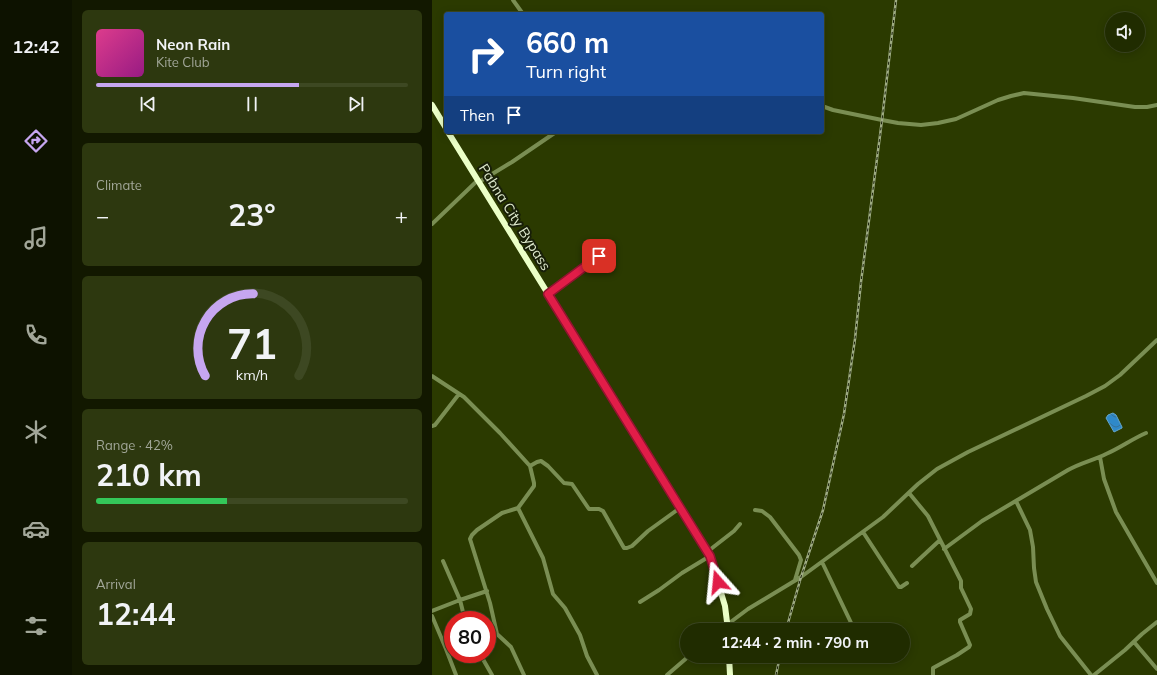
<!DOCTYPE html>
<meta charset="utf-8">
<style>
body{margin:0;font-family:Mulish,sans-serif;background:#2d380f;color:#f1f3f6;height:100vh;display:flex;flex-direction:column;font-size:15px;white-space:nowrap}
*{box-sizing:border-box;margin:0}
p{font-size:13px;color:#a2a799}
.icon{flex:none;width:22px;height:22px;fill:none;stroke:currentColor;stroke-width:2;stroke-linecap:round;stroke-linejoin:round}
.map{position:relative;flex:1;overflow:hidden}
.details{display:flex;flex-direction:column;gap:10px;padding:10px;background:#121800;width:360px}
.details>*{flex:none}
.hud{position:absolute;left:12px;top:12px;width:380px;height:122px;border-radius:4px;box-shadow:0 2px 10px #0003,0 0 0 1px #3d4822;background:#1a4fa0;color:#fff;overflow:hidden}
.fabs{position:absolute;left:673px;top:12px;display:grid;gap:8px}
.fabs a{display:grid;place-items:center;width:40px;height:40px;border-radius:50%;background:#202c00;box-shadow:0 2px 10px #0003,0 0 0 1px #3d4822;font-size:20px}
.speed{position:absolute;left:12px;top:611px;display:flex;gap:8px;font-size:20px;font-weight:700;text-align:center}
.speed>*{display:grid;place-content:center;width:52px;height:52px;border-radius:50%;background:#202c00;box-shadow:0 2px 10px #0003,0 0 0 1px #3d4822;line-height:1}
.speed .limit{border:6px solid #d22;background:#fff;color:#111}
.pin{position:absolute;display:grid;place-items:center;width:34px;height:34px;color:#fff;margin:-17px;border-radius:8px;box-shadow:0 2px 6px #0006}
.me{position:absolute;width:44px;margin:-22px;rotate:342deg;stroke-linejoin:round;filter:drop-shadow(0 0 3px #0008)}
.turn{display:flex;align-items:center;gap:14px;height:84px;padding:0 16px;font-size:18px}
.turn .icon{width:52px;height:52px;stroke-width:2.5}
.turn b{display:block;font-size:28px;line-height:34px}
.then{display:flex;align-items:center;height:38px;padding:0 16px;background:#0003;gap:8px;font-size:15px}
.big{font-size:30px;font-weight:700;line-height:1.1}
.details .tile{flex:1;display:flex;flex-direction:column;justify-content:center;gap:6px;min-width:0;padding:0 14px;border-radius:6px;background:#2d380f}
.details .dial{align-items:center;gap:0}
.dial svg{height:104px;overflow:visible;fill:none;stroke:#3d4822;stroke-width:7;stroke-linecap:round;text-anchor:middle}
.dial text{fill:#f1f3f6;stroke:none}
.song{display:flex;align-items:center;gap:12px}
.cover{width:48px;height:48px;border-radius:6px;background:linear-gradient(135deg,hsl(330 70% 55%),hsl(310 70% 35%))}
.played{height:4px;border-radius:2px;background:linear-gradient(90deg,#c6a6f0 65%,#3d4822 65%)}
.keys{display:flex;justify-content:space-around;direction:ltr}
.heat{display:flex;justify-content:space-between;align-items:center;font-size:22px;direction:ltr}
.charge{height:6px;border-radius:3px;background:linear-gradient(90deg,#34c759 42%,#3d4822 0)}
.trip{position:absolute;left:248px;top:623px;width:230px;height:40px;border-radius:20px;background:#202c00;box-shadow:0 2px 10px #0003,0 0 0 1px #3d4822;font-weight:700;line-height:40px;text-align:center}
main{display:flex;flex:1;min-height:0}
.dock{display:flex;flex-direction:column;width:72px;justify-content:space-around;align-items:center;background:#0d1200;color:#a2a799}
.dock .icon{width:28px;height:28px}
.dock .current{color:#c6a6f0}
.dock b{font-size:18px;color:#f1f3f6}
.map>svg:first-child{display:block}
.water{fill:url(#water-waves);stroke:#64a6ca}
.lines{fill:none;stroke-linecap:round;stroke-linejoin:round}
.minor{stroke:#7a8e53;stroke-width:4}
.highway{stroke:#ebffc7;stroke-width:6}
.rail-casing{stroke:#9fac84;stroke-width:2.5}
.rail{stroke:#181f08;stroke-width:1;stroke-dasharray:3;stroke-linecap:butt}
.route-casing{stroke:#92132f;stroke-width:10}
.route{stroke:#e11d48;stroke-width:7}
.labels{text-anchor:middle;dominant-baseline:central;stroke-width:4;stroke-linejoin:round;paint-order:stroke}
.street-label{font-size:14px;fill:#dee9cc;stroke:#181f08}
</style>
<main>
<nav class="dock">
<b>12:42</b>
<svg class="icon current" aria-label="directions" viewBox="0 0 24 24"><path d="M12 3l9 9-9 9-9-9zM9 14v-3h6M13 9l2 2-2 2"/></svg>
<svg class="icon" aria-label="music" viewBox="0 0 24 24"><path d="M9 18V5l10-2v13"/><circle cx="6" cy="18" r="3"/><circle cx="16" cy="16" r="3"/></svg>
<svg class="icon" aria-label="phone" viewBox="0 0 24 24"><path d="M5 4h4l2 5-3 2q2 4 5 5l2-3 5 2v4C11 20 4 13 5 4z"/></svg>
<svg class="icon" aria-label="climate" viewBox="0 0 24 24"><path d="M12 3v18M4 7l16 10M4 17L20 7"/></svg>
<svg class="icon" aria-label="car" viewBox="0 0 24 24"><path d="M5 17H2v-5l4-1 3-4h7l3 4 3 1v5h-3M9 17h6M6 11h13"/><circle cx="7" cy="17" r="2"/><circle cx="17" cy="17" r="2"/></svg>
<svg class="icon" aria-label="filters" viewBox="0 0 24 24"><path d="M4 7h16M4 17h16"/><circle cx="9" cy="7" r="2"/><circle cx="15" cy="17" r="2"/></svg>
</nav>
<section class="details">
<div class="tile">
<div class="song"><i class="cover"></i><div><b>Neon Rain</b><p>Kite Club</p></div></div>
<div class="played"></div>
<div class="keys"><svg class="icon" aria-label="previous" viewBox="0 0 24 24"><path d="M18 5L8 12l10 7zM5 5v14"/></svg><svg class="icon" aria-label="pause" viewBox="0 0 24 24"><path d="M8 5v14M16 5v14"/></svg><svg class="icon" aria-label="next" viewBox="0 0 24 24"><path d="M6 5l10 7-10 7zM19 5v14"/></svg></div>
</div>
<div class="tile"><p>Climate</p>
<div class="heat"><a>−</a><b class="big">23°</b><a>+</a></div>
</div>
<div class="tile dial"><svg viewBox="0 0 100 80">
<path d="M14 69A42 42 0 1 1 86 69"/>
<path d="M14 69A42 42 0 0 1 51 6" stroke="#c6a6f0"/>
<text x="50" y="56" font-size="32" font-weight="700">71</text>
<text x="50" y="72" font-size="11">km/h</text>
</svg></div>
<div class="tile"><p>Range · 42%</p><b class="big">210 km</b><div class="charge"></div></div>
<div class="tile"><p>Arrival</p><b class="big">12:44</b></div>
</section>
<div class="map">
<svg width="725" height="675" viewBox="0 0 725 675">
<defs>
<pattern id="water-waves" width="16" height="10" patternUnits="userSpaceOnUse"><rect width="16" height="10" fill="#2f89c9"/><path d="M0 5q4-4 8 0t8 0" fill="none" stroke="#367298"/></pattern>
</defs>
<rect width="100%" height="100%" fill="#2b3a00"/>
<path class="water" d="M681,413l3,2 6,12v1l-8,4 -8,-14 2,-3z"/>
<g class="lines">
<path class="minor" d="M81,0l10,14
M390,106l11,4 49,10 16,3 23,2 17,-2 18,-4 42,-19 13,-4 13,-3 49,5 62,9h12l10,-2
M47,182l33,-20 44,-30
M0,224l46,-44
M116,294l43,-33 16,-11
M0,376l32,21 36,36 30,33 4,17v3l-16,22 -16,5 -25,17 -5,5 -2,4 20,64 7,31 14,13 13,28
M0,426l3,-1 24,-31
M668,457l4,22 12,33 41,71
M98,466l7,-4 4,-1 7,5 16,17 8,1 17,25h10l4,2 21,37h3l5,-2 16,-15 32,-23
M477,493l19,23 33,65v7l10,21 -1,5 -10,6v2l10,23 -1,2 -12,8 -24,13v7
M584,501l14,29 3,17 1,21 2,14 11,27 13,27 31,39
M86,508l25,50 10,36 12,14 15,27 7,21 10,19
M323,510l7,1 8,6 29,38 2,5 -6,20
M431,532l36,55h2l6,-4
M512,549l38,-28 86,-51c12,-7 26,-10 38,-16 14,-6 26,-15 40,-21
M275,552l27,-21 6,-7
M11,561l17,39 5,20
M390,562l32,67
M480,566l28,-26
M208,602l19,-12 23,-17 28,-17
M0,611l28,-11 27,-9
M0,616l14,33 10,26
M288,630l28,-21 53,-32 82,-60 35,-33 19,-15 31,-17 118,-56 19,-10 15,-11 37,-35
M702,642l23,27
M48,654l12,21
M235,675l22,-19
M662,675l31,-25 17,-16 15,-12"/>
<path class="highway" d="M0,105l14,23
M16,132l262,424 15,50 3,24
M297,656l1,19"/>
<g class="rail-casing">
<path id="rail" d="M354,630l15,-53 22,-67 21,-96 11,-75 6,-57 21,-162 14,-120
M344,675l4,-19"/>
</g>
<use href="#rail" class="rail"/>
</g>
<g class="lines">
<g class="route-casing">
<path id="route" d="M167,256l-51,38 162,262 8,26"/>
</g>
<use href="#route" class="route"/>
</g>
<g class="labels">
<g class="street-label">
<text transform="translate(83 217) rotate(58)">Pabna City Bypass</text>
</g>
</g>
</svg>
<div class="fabs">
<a><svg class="icon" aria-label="sound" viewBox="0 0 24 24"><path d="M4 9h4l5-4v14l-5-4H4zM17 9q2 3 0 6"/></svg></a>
</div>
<div class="speed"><div class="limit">80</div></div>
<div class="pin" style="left:167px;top:256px;background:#d93025"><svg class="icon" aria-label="arrive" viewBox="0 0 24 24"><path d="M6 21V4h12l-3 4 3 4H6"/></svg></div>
<svg class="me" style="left:286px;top:582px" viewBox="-20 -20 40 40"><path d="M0-17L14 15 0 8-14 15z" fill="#e11d48" stroke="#fff" stroke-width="4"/></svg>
<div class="trip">12:44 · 2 min · 790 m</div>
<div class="hud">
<div class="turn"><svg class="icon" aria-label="right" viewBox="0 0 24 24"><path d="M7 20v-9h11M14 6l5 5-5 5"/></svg><div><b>660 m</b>Turn right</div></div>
<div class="then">Then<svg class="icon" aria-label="arrive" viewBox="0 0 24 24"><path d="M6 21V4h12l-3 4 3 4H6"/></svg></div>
</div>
</div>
</main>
